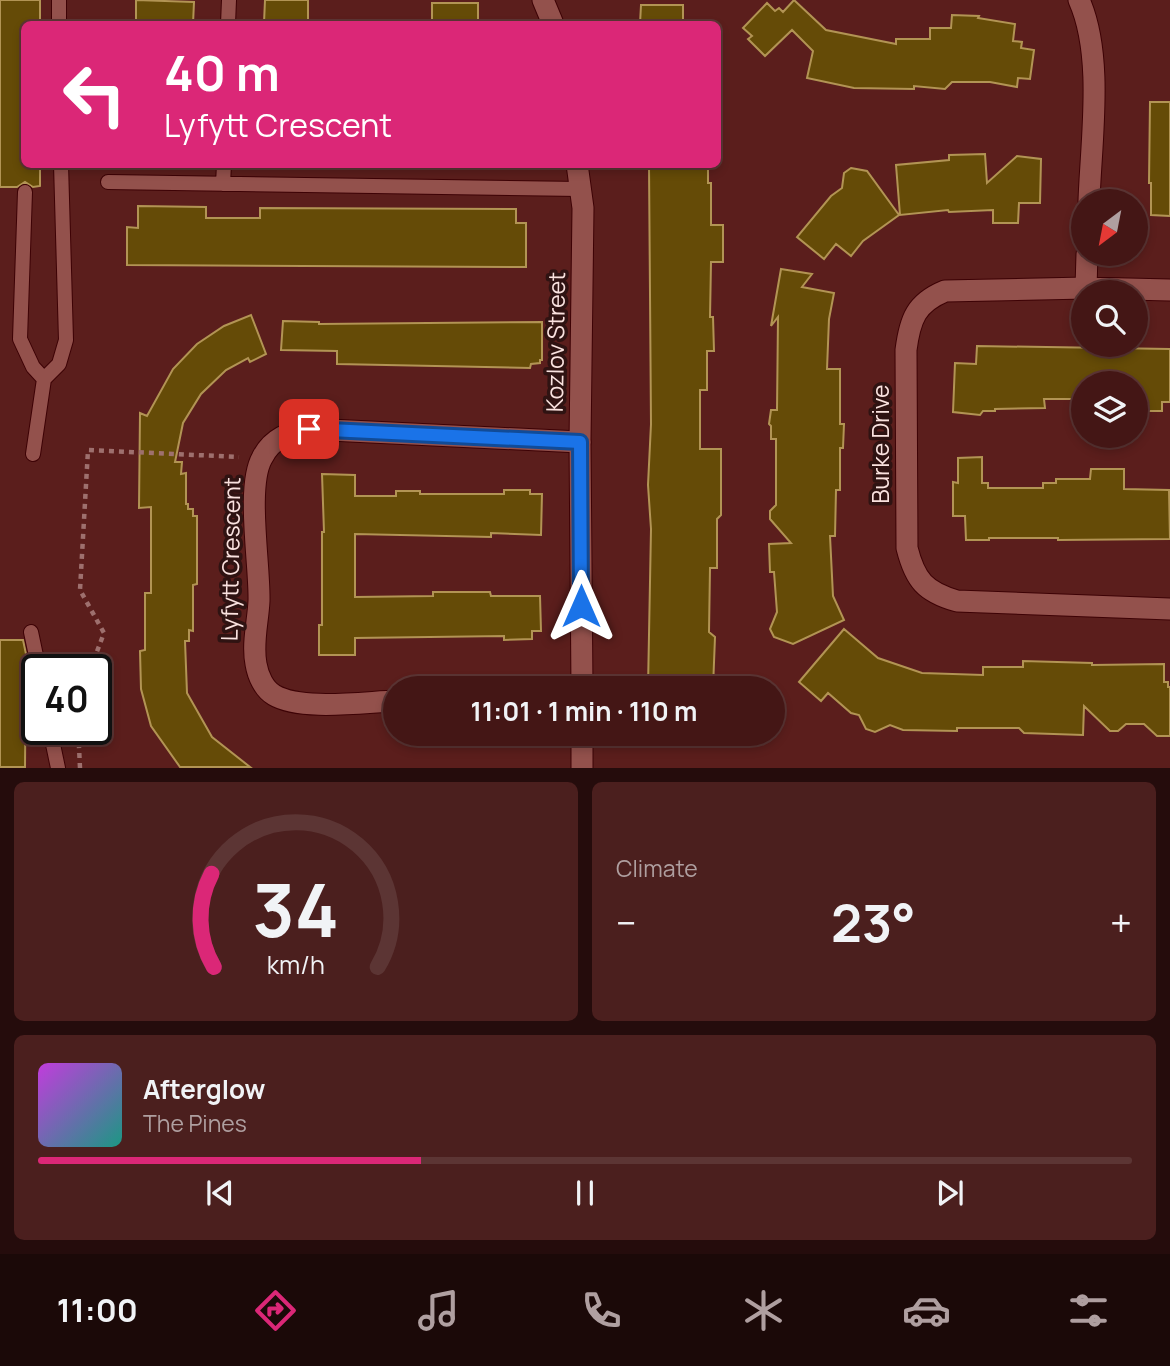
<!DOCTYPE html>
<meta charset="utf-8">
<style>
body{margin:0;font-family:Manrope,sans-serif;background:#4b1f1e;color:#f1f3f6;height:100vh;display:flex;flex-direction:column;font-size:26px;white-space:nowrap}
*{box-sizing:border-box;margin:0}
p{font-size:23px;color:#af9fa0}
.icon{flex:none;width:38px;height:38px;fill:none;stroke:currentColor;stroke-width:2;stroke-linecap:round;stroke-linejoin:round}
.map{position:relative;height:768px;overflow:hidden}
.drawer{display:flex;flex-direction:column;gap:14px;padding:14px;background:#250c0c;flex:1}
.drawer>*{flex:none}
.top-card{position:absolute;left:21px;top:21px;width:700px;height:147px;border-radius:10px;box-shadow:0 4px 10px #0003,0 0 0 2px #5c3534;background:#db2777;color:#fff;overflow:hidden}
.needle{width:46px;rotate:212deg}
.controls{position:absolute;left:1071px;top:189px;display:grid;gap:14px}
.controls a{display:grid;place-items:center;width:77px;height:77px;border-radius:50%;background:#441615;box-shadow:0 4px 10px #0003,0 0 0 2px #5c3534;font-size:35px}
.speed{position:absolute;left:21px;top:654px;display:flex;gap:14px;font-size:35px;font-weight:700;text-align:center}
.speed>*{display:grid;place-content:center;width:91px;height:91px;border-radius:50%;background:#441615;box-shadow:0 4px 10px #0003,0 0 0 2px #5c3534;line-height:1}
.speed .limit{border:4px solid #111;border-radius:10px;background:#fff;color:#111}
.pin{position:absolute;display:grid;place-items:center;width:60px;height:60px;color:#fff;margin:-30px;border-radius:14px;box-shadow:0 4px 10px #0006}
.me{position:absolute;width:77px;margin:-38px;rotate:0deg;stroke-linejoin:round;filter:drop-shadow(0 0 5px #0008)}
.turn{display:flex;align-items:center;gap:24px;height:147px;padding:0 28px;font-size:32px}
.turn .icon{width:91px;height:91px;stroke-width:2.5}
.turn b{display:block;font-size:49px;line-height:60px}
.big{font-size:52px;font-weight:700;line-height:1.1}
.drawer .card{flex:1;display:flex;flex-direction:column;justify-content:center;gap:10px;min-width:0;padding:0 24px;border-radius:10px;background:#4b1f1e}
.drawer .dial{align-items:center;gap:0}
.dial svg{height:182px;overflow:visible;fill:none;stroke:#5c3534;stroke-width:7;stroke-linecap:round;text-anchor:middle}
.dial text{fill:#f1f3f6;stroke:none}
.song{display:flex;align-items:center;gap:21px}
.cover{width:84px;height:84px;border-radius:10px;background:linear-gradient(135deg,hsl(290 70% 55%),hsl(170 70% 35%))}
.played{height:7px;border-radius:4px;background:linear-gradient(90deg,#db2777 35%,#5c3534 35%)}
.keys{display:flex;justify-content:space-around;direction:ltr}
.heat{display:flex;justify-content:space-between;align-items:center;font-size:38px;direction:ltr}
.drawer .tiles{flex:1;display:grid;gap:14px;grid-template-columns:1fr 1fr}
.card:last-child{grid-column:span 2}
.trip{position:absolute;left:383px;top:676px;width:402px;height:70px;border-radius:35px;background:#441615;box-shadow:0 4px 10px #0003,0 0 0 2px #5c3534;font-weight:700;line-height:70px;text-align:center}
.tabs{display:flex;height:112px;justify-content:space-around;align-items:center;background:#1b0908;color:#af9fa0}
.tabs .icon{width:49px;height:49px}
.tabs .current{color:#db2777}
.tabs b{font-size:32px;color:#f1f3f6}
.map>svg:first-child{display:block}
.building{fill:#654b07;stroke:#b29454;stroke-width:2}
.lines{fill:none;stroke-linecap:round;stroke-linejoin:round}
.lane-casing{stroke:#3d0205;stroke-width:16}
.street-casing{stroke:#3d0205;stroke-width:23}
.secondary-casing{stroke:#3d0205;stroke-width:23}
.path{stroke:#9e706e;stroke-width:4.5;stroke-dasharray:5 5;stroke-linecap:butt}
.lane{stroke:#93514c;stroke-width:14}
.street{stroke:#93514c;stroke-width:21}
.secondary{stroke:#93514c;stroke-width:21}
.route-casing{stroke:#114b97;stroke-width:18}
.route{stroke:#1a73e8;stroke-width:12}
.labels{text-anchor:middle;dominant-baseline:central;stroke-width:7;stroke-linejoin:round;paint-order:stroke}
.street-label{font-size:23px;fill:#fae2df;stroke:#2f1312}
</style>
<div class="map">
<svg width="1170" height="768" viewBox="0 0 1170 768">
<rect width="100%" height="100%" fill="#5b1e1c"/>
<path class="building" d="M0,0h40v24h-16v140h16v22l-7,1 -8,-5 -8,5h-17z
M136,0l58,2 -1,22h-57z
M265,0h43v24l-44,-1z
M794,0l32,30 70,14v-5h34v-11h21l1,-13 27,1 -1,2 37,6 -2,17 9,1 -1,6 13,2 -4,29 -12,-1 -1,9 -27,-5h-38l-7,7 -31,-3v3l-60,-1 -47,-10 6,-27 -21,-21 -27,26 -17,-17 4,-3 -9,-8 24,-25 8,8 4,-3 4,4z
M432,3h46v21h-46z
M641,5h42v19h-43z
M1150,102h20v114l-19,-1v-32h-2z
M985,154l2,29 30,-27 24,3 -1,44h-21l-1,20h-25v-13l-44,2 -1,-2 -48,5 -4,-50 53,-5v-5z
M649,164h59v19h3v42h12v37h-12l-1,55h3l1,34h-7v39h-7v59h21v66l-4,4v49h-7l-1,64 6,5 -2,51h-65l3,-159 -3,-44 3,-61z
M851,168l16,3 32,44 -36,26 -12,15 -15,-12 -12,15 -27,-22 34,-41 11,-8 2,-15z
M138,206l68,1v11h54v-10l256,1v14h10v44l-399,-2v-38l11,1z
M781,269l31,5 -10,13 32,6 -5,26 -2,50h13v55h4l-1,24h-3v42h-4l-1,46h-5l3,60 11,24 -51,24 -19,-7 -4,-8 7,-17 -3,-40h-4l-1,-28 22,-1 -21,-24v-8l6,-6v-66h-5v-13l-2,-2 2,-14h6l1,-93 -7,9z
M251,315l15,39 -16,8 -2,-4 -22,12 -25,24 -18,29 -8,39h7l-1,12 5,-1v31h2v5h5v7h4v68l-4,1v46l-4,-1v11h-4l2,52 25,44 38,30h-70l-29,-41 -10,-37 -1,-38 5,-1v-57h6v-86l-12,1 1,-95 7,3 26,-47 24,-25 27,-18z
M283,321l36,1v2l223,-2v38h-2v3l-9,1 -1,4 -193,-4v-13l-56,-1z
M977,346l193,3v53h-8v9h-20v-9h-6v-19h-53v16h-39l1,9 -50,1v2h-12l-3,4 -27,-3 2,-49 21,1z
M982,457v26h6v5h55v-5h13v-4h34l1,-10h33v20l45,1 1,49 -112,1v-2h-69v2h-23l-1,-24h-12v-34l5,1v-25z
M322,474l33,1v21h41v-5h24v3h84v-4h26v4h12l-1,41 -50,-2v4l-136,-3v63l78,-1v-4h57l1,4h49l1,35h-9v8l-28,1v-4l-149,2v17h-36v-30h3v-93h2z
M844,629l34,29 44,15 61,2v-8h40v-6l69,2v2l72,-1v18h4v5h2v49h-13l-13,-12h-18l-8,7h-8l-26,-25 -1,29 -59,-2 -5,-5h-62v3l-54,-1 -13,-5 -15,7 -9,-3 -7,-14 -8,-2 -23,-20 -7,8 -22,-19z
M0,640h23l3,14 -1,113h-25z"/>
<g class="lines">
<g class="lane-casing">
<path id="lane" d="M59,24v-24
M228,24l1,-24
M108,182l472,7
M223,184l1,-20
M25,192l-5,147 13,28 11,12
M33,454l11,-75 15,-15 7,-24 -5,-176
M31,632l8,38
M50,730l8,38"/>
</g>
<g class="street-casing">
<path id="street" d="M1079,0c25,56 12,140 10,201
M1086,288l1,-34
M1170,290l-84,-2 -141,3c-29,12 -35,28 -39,59l1,198c8,32 18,44 50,53l213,8
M396,701c-32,1 -95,10 -122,-6 -10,-6 -16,-19 -18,-31 -4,-21 2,-42 3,-63 1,-36 -13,-114 3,-143 10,-20 27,-26 47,-29l271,13"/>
</g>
<g class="secondary-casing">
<path id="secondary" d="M543,0l10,24
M577,164l6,44 -3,234 2,246
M582,733v35"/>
</g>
<path class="path" d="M90,670l14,-37 -24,-43 8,-140 151,7
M80,768l-1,-21 6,-17"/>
<use href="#lane" class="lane"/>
<use href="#street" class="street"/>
<use href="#secondary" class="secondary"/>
</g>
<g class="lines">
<g class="route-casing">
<path id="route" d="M309,429l271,13 1,164"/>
</g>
<use href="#route" class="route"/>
</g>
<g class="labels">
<g class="street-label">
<text transform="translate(555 342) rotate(-89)">Kozlov Street</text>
<text transform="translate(880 444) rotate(-90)">Burke Drive</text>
<text transform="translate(230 559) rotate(-89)">Lyfytt Crescent</text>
</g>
</g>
</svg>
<div class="controls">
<a><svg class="needle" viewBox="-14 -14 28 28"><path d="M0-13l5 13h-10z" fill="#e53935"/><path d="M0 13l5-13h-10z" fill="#af9fa0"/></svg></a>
<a><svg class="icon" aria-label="search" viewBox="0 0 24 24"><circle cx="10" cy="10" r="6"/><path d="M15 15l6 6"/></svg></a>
<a><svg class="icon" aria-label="layers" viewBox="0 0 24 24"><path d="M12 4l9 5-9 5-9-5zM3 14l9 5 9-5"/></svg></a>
</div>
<div class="speed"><div class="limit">40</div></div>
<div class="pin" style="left:309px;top:429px;background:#d93025"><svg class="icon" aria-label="arrive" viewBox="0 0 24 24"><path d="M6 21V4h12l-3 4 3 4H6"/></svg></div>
<svg class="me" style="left:581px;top:606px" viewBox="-20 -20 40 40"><path d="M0-17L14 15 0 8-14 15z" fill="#1a73e8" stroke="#fff" stroke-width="4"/></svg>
<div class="trip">11:01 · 1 min · 110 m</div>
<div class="top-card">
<div class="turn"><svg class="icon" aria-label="left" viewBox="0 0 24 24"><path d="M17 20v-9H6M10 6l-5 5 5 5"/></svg><div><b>40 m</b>Lyfytt Crescent</div></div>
</div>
</div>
<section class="drawer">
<div class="tiles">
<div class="card dial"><svg viewBox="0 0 100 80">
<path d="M14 69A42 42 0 1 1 86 69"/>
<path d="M14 69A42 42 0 0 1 13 28" stroke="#db2777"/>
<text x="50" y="56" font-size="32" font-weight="700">34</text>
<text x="50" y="72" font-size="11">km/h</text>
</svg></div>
<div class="card"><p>Climate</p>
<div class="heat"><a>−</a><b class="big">23°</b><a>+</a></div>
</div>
<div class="card">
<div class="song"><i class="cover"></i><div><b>Afterglow</b><p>The Pines</p></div></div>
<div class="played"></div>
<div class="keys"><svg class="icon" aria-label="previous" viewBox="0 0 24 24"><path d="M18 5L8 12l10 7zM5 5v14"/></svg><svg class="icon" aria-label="pause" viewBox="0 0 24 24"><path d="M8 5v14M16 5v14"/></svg><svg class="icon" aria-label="next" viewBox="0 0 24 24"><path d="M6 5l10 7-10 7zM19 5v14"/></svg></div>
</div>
</div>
</section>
<nav class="tabs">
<b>11:00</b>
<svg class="icon current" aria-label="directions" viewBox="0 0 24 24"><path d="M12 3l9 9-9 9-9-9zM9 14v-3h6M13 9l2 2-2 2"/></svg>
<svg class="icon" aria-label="music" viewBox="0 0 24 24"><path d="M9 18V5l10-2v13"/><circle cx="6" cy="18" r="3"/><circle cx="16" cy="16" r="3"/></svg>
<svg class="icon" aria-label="phone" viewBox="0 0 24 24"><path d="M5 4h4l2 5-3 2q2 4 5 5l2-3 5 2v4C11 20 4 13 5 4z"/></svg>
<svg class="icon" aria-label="climate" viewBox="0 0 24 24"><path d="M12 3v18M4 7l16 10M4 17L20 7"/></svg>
<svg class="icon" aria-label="car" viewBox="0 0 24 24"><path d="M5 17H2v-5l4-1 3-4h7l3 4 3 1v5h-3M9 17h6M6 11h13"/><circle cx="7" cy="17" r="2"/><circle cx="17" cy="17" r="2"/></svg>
<svg class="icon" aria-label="filters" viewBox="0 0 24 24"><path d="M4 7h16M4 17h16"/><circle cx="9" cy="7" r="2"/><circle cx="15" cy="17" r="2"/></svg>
</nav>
